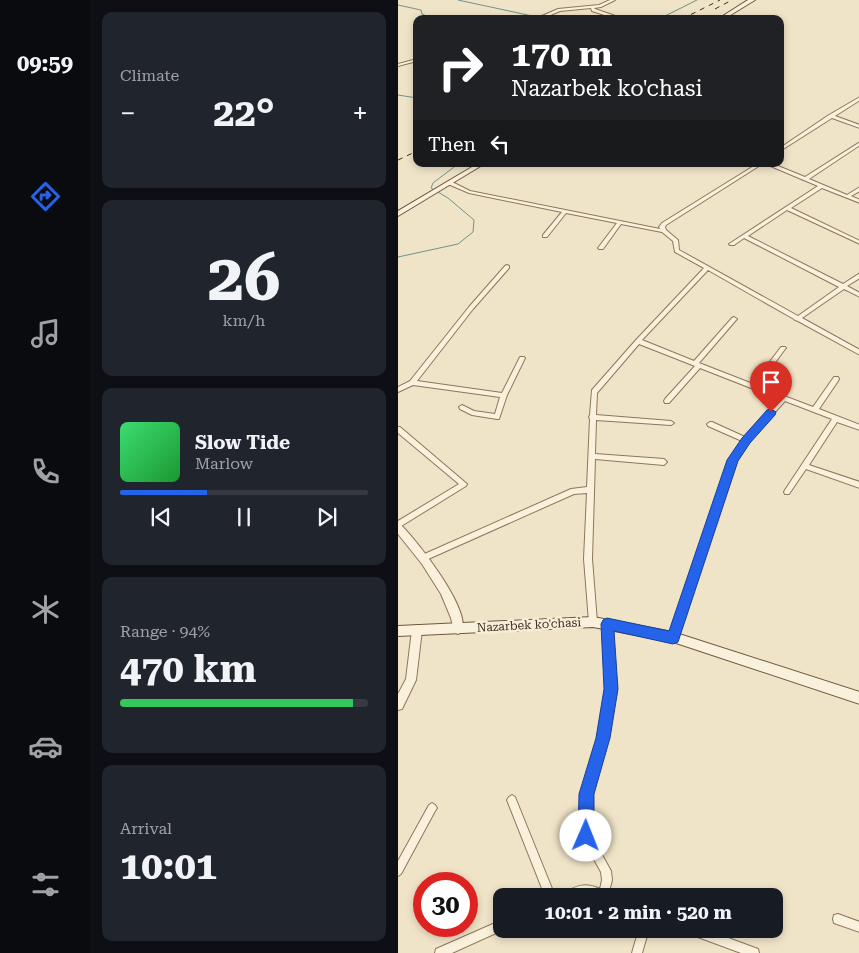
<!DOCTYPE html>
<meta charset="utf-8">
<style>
body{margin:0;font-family:"Roboto Serif",serif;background:#20242c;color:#f1f3f6;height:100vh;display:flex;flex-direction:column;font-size:19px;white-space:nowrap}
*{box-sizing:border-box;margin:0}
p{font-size:16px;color:#9ea1a6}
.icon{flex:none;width:28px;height:28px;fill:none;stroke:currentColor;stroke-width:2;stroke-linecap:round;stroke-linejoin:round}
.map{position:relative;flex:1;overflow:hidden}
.panel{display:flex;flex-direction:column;gap:12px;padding:12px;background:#0d0f14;width:308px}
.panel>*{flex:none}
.hud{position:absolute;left:15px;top:15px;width:371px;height:152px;border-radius:10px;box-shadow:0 2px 8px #0003;background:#202124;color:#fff;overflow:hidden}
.speed{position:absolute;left:15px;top:872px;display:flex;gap:10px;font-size:25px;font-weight:700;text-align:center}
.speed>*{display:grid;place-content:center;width:65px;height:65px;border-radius:50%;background:#171b24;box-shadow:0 2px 8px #0003;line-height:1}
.speed .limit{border:8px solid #d22;background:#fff;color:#111}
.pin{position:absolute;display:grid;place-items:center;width:42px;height:42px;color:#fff;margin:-51px -21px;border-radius:50% 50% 50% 0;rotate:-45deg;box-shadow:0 0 5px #0007}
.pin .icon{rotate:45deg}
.me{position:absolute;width:55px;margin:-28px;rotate:1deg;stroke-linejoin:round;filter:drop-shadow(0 0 4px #0008)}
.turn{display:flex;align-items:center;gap:18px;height:105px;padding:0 15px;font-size:22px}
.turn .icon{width:65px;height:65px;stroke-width:2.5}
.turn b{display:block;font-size:35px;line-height:42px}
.then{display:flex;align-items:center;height:48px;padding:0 15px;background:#0003;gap:10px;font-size:19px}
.big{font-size:38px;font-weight:700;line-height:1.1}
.panel .card{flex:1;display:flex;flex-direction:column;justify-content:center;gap:8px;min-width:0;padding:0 18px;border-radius:10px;background:#20242c}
.panel .dial{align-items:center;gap:0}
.dial b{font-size:65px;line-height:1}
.song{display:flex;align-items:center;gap:15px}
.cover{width:60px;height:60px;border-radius:8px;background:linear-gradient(135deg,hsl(140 70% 55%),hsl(130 70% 35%))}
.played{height:5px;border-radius:2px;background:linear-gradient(90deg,#2563eb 35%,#363941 35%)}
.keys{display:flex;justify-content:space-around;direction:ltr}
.heat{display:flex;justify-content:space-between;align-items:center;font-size:28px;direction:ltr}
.charge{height:8px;border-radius:4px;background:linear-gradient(90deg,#34c759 94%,#363941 0)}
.trip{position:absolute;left:95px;top:888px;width:290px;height:50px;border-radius:10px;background:#171b24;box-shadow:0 2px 8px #0003;font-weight:700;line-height:50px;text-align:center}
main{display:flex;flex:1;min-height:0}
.tab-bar{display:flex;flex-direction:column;width:90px;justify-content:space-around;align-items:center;background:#090b0e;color:#9ea1a6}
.tab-bar .icon{width:35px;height:35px}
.tab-bar .active{color:#2563eb}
.tab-bar b{font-size:22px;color:#f1f3f6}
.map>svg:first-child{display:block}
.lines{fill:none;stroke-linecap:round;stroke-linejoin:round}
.stream{stroke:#6f938a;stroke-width:1}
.minor-casing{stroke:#8d765c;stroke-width:2}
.tertiary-casing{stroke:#8d765c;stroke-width:2}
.secondary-casing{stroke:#6f573f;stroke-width:2}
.minor{fill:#faf1dc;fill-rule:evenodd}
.tertiary{fill:#faf1dc;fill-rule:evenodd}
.secondary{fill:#faf1dc;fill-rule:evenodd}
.rail{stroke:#3d2e20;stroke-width:1;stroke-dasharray:5 5;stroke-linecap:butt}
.route{fill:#2563eb;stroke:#184099}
.labels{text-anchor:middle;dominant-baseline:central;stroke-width:5;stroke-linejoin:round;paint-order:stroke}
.street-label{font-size:12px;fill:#3d2e20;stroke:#f7eed8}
</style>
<main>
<nav class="tab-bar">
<b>09:59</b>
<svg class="icon active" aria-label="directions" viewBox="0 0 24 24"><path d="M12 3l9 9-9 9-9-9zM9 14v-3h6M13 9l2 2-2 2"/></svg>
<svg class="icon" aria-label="music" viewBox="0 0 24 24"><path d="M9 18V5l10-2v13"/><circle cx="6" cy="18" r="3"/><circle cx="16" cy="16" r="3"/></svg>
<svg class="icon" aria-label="phone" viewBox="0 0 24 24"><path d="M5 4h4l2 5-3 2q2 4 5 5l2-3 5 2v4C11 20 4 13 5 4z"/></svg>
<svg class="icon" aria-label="climate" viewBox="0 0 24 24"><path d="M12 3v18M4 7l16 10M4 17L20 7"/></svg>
<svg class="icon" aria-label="car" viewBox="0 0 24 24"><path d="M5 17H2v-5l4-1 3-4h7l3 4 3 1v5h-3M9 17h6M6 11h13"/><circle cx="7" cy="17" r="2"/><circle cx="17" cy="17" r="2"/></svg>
<svg class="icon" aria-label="filters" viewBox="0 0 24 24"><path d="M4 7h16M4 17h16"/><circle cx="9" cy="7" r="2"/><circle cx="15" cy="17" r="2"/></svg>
</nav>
<section class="panel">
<div class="card"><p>Climate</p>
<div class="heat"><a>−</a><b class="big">22°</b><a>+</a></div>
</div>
<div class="card dial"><b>26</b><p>km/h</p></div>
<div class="card">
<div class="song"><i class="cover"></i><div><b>Slow Tide</b><p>Marlow</p></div></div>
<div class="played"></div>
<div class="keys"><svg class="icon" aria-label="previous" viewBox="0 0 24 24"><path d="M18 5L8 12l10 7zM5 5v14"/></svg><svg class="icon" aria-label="pause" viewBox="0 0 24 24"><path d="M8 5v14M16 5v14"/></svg><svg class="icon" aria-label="next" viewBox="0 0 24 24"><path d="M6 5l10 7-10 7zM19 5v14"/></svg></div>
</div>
<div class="card"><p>Range · 94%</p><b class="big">470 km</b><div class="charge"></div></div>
<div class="card"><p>Arrival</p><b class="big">10:01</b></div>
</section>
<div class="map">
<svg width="462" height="953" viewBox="0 0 462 953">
<rect width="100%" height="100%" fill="#f0e4c8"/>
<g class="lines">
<path class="stream" d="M60,0l79,17
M0,5l23,5 1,4 11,5
M261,19l38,-19
M0,95l19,3
M0,257l60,-13 15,-12 1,-12 -26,-22 -17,-10 2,-5 25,-19"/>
<g class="minor-casing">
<path id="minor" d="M212,0h5l-14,7 -7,1 1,1 29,10h-7l-25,-8 -1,-3 -31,3 -19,8h-6l23,-10 41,-4z
M19,59v2l-19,5v-2z
M462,97v3l-25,16 25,9v3l-28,-10 -52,33v-3l49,-33z
M462,142v3l-51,34 38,16 13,-8v4l-9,5 9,4v3l-38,-15 -31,20 69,33v3l-73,-34 -39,26 95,48 17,-11v5l-13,8 13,7v4l-16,-8 -42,29 58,32v5l-62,-34 -3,-1 -1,-1 -86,-49 -66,70 52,21 38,-43 2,-1 3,2 -1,1 -37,43 54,21 28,-37h4l1,1 -1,1 -27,37 55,21 21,-30h4l1,2 -1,2 -19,28 41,16v5l-23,-8 -28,43 51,17v6l-54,-19 -17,25h-4l-1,-2 1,-2 47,-71 -47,-18 -37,41 -12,19 -59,176 -1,3 -3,1 -3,-1 -1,-3 61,-177 12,-19 -34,-15 -1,-2 3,-2h2l33,15 34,-38 -79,-31 -31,35h-4l-1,-2 1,-2 30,-33 -56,-22 -42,49 -1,22 75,6 3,2 -3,2 -75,-5 -1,34 69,5 3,3 -3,3 -69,-6 -3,100 5,63 -1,3 -3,1 -3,-1 -1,-3 -5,-63 3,-66 -13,1 -148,66 -3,1 -3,-1 -1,-2 1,-2 151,-67 16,-2 3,-68 -1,-2 1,-2 2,-25 44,-50 68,-72 -29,-16 -2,-11 -11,-9 -41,-8 -18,25h-4l-1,-1 19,-25 -51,-10 -19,24h-4v-2l19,-23 -93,-19 -21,-9v-2h4l18,9 190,38 -1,-2 3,-4 95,-59h5l-96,61 -1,2 1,3 12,10 1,10 119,66 41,-29 -95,-49 -10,7h-4l-1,-1 89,-58 -50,-21v-1h5l32,13z
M109,265l2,1v2l-36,41 -56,72 85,12 18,-36h4l1,1 -18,37 -8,24h-2l-25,-4 -12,-6 -1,-2 3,-2 12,6 21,3 5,-17 -87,-12 -15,7v-5l12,-6 59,-74 36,-41z
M0,427h2l67,57 -1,2 -68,42v-7l61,-37 -61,-51z
M209,620l3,1 1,3 4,65 -8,48 -16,57v41l20,36 1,9 -4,16h-14l-9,-1 -7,1h-17l2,-3c14,-7 21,-11 37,-4l2,-9 -1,-8 -20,-36v-42l18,-57 8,-48 -4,-65 1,-3z
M114,795l3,2 40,99h-10l-38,-96 2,-3z
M34,803l3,2 2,3 -2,3 -34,63 -3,2v-15l31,-56z
M440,914l22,8v10l-26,-9 -1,-4 1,-4z
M104,920v9h3l-53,24h-17l1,-4z
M241,929h10l-7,24h-10z
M288,929h18l54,20 1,4h-18l-54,-20z"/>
</g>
<g class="tertiary-casing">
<path id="tertiary" d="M0,524l3,1c17,17 70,84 61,107l-4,2 -4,-2 -3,-14 -10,-24 -19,-30 -24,-30z
M19,625l4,2 1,3 -6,50 -14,29 -4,1v-16l8,-15 6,-49 1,-3z"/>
</g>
<g class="secondary-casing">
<path id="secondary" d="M350,0h7l-31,19h-6z
M79,164h7l-86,52v-5z
M195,617l80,15 187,60v12l-187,-62 -80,-15 -195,9v-10z"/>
</g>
<use href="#minor" class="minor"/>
<use href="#tertiary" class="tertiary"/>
<use href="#secondary" class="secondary"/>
<path class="rail" d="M317,9l17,-9
M284,19l38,-19
M0,160l19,-9"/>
</g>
<path class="route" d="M373,409l5,3 -1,3 -25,28 -12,18 -60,181 -5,2 -59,-13 4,58 -8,49 -16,56v42l-3,5 -5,3 -6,-3 -2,-5 1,-42 17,-56 8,-49 -3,-65 2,-4 4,-2 62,13 58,-171 15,-22 25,-28z"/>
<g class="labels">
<g class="street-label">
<text transform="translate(131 625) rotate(-3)">Nazarbek ko'chasi</text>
</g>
</g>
</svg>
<div class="speed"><div class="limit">30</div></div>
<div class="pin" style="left:373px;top:412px;background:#d93025"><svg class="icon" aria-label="arrive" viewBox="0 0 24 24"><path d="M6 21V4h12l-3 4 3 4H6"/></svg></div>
<svg class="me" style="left:188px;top:836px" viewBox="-20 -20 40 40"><circle r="19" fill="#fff"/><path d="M0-13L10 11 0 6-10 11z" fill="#2563eb"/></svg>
<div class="trip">10:01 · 2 min · 520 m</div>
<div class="hud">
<div class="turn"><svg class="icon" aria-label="right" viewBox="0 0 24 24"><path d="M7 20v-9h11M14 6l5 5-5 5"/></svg><div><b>170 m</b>Nazarbek ko'chasi</div></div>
<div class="then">Then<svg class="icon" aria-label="left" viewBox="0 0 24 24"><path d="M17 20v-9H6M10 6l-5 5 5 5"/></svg></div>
</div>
</div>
</main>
